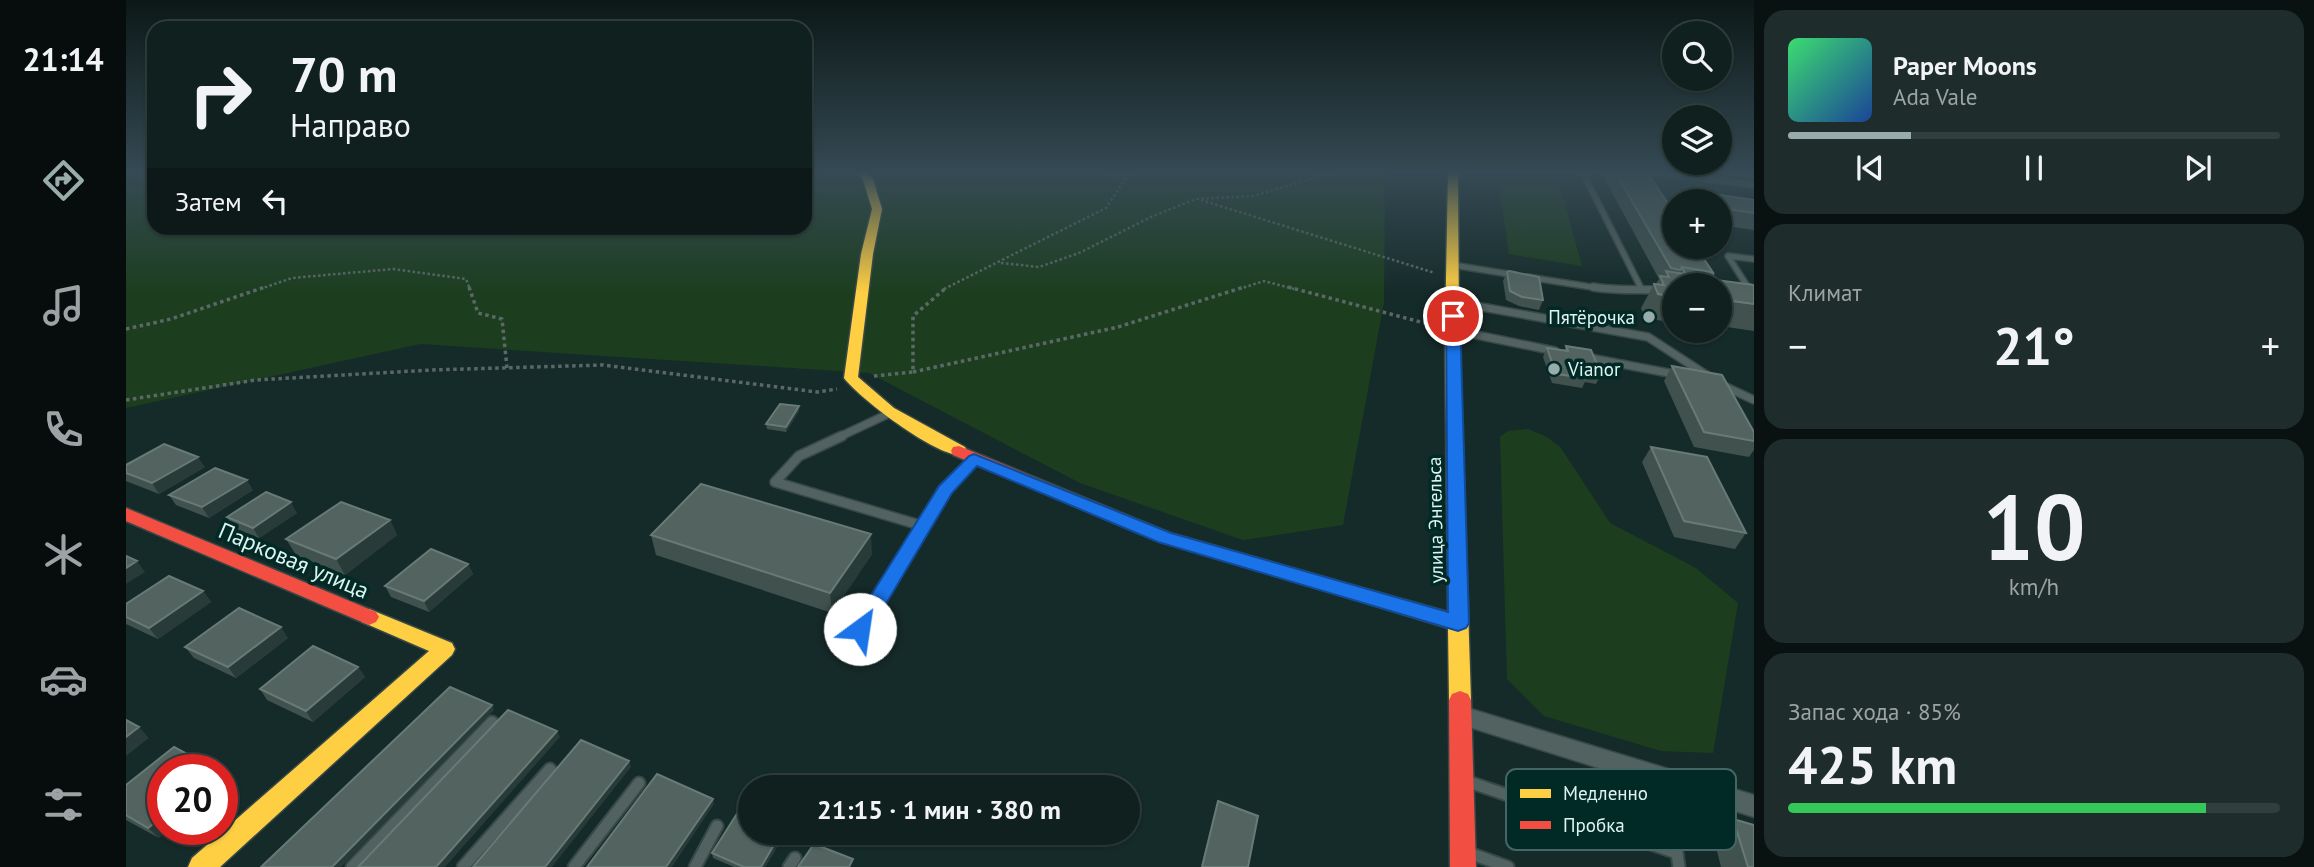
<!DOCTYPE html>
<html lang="ru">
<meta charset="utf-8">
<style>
body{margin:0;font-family:"PT Sans",sans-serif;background:#1e2d2c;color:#f1f3f6;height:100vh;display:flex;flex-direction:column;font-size:26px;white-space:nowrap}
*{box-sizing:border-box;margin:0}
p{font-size:23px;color:#9ca3a4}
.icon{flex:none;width:38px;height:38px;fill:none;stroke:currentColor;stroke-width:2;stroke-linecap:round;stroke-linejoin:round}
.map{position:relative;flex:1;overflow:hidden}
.sheet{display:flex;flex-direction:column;gap:10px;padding:10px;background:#091211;width:560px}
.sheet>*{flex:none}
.top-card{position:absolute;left:21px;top:21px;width:665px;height:214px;border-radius:21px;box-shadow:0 2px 5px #0004,0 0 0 2px #303e3d;background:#10201f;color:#f1f3f6;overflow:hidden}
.fabs{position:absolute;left:1536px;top:21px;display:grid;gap:14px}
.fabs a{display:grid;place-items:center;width:70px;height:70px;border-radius:50%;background:#10201f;box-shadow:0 2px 5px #0004,0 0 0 2px #303e3d;font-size:35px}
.speed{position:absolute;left:21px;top:754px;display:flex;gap:14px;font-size:35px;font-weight:700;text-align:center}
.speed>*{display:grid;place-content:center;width:91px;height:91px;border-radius:50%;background:#10201f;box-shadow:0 2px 5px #0004,0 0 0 2px #303e3d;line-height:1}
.speed .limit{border:10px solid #d22;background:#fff;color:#111}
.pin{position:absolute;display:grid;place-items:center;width:60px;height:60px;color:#fff;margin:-30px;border:4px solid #fff;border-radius:50%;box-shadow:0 2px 7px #0007}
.me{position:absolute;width:77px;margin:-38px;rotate:31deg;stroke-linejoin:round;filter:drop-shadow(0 0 5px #0008)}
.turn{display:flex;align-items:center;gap:24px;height:147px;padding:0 28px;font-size:32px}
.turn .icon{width:91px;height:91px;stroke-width:2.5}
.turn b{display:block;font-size:49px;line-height:60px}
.then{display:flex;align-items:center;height:66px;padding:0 28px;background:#0003;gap:14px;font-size:26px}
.big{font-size:52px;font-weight:700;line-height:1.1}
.sheet .card{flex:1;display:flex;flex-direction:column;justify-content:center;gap:10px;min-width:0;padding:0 24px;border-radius:21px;background:#1e2d2c}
.sheet .dial{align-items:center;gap:0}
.dial b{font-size:91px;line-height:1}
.song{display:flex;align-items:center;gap:21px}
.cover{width:84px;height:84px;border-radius:10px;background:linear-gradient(135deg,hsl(140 70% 55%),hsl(220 70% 35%))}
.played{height:7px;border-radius:4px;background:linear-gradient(90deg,#98adab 25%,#303e3d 25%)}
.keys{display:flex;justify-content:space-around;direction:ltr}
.heat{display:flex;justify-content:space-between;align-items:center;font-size:38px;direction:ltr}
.charge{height:10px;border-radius:5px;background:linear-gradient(90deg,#34c759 85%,#303e3d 0)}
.trip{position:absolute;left:612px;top:775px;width:402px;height:70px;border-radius:35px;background:#10201f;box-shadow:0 2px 5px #0004,0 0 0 2px #303e3d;font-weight:700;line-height:70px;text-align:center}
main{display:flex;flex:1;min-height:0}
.dock{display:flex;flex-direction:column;width:126px;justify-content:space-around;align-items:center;background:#060d0c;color:#9ca3a4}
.dock .icon{width:49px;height:49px}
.dock .selected{color:#98adab}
.dock b{font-size:32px;color:#f1f3f6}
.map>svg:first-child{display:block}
.green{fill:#1c3e1f}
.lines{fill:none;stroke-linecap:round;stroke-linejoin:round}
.lane-far3-casing{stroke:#384847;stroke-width:8}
.lane-far2-casing{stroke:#384847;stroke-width:10}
.lane-far1-casing{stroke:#384847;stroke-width:12}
.lane-casing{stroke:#384847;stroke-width:15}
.street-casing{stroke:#384847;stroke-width:3}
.slow-casing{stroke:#384847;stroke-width:3}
.jam-casing{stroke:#384847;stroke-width:3}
.path-far1{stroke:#5a6967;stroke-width:2.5;stroke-dasharray:2.5 2.5;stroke-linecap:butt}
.path{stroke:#5a6967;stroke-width:3.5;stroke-dasharray:3.5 3.5;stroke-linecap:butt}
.lane-far3{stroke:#526260;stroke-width:5}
.lane-far2{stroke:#526260;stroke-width:7}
.lane-far1{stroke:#526260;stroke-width:9}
.lane{stroke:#526260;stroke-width:11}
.street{fill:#526260;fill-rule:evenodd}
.slow{fill:#ffcf43;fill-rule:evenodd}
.jam{fill:#f24e42;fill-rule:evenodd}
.wall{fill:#41524e}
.shaded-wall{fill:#283b38}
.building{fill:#526360;stroke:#687a76;stroke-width:2}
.route{fill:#1a73e8;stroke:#114b97;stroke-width:2}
.poi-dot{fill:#98adab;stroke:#012a27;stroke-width:2.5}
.labels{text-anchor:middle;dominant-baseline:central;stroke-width:7;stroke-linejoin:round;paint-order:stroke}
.poi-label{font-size:19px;fill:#dff3f1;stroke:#012a27;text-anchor:end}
.street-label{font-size:19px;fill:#dff3f1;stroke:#012a27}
.near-street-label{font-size:23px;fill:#dff3f1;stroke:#012a27}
.key{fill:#012a27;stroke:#446664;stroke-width:2}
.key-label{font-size:19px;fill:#dff3f1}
</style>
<main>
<nav class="dock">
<b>21:14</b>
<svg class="icon selected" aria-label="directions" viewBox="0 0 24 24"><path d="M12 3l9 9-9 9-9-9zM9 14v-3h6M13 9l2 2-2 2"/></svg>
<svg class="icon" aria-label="music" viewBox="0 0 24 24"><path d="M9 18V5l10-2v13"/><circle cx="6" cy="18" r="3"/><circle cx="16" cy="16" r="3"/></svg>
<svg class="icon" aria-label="phone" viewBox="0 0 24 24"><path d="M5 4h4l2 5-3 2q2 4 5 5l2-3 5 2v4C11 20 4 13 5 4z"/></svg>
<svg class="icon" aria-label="climate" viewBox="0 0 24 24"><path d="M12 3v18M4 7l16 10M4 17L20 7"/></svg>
<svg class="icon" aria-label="car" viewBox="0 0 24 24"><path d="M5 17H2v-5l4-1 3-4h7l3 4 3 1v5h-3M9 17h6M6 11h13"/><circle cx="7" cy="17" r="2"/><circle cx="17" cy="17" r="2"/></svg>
<svg class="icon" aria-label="filters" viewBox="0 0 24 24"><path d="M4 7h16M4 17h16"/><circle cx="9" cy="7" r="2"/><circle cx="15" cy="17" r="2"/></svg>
</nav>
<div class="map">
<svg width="1628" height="867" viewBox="0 0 1628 867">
<rect width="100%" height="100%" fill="#152b29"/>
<path class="green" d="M0,172h28v56h651v-56h580l-1,130 -41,223 -100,15 -163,-57 -211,-110 -449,-29 -294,64z
M1372,178l62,8 22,80 -73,-12z
M1402,429l19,8 14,11 49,75 86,45 42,35 -25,150 -52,-2 -117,-35 -37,-37 -7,-242 8,-6z"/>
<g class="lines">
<g class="lane-far3-casing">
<path id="lane-far3" d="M1458,175l57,113
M1327,265l62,10
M1402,277l76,12
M1511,289h15
M1623,289l-21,-33 26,3"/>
</g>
<g class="lane-far2-casing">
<path id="lane-far2" d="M1467,287c29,5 53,1 82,4
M1622,287l6,10
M1328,302l194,35 60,39
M1326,330l103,21
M1459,357l94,18
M1596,385l32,15
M713,437l49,-23"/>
</g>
<g class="lane-far1-casing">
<path id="lane-far1" d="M716,436l-43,20 -24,26 148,44
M736,627l83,-137 29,-31"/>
</g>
<g class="lane-casing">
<path id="lane" d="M722,649l15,-24
M1346,783l205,70 2,14
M1346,854l36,13
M226,867l140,-145
M337,867l87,-98
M448,867l65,-84
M569,867l22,-41
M663,867l6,-9"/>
</g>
<g class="street-casing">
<path id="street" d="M1528,172h24l76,10v6l-95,-13z
M1335,706l293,89v22l-301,-95 -3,-7 3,-7z"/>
</g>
<g class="slow-casing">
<path id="slow" d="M730,172h10l7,7 9,30 -9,45 -15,123 36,31 71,39 2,4 -2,4c-24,6 -106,-57 -121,-77l17,-124 11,-45 -9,-29z
M1322,172h10l1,158 12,370 -3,6 -8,3 -8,-3 -3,-6 -1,-72 -82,-25 -3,-5 3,-5 7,-2 75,21 -3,-282z
M243,609l83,34 3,6 -3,6 -232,212h-32l4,-9 237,-207 -67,-29 -3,-5 3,-5z"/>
</g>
<g class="jam-casing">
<path id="jam" d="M833,446l211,87 210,60 3,5 -3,5 -7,2 -215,-64 -205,-86 -2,-4 2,-4z
M0,508l250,104 3,5 -3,5 -7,3 -7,-3 -236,-101z
M1334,691l8,3 3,6 5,167h-26l-1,-167 3,-6z"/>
</g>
<path class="path-far1" d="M977,172l22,7
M1075,200l234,73
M875,263l38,4 40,-14 74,-37 43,-17 57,-3 81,-24
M134,289l32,-11 101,-9 73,10 4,10
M818,289l162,-81 24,-36
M1113,289l25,-8 30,8"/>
<path class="path" d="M343,287l9,26 24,6 5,49
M1162,287l144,38
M0,329l45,-10 94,-32
M787,372l205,-45 126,-40
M748,376l39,-4v-56l34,-29
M0,400l130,-20 175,-10 172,-5 214,27 20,-3"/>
<use href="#lane-far3" class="lane-far3"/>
<use href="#lane-far2" class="lane-far2"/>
<use href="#lane-far1" class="lane-far1"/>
<use href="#lane" class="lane"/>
<use href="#street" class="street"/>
<use href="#slow" class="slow"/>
<use href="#jam" class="jam"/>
</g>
<path class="wall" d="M1479,172h42l67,102v2l2,4 38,5v46l-34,-5v-41h-45v38l-30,-5 -4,-10 13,-24h2l3,-5 -56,-103z
M1571,172h57v7z
M1594,195l34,5v30l-34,-5v-24h-3z
M1381,272l36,28 -4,10 -20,-4 -13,-6 -3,-19z
M1440,346l35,28 -5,10 -11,-2 -3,6 -30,-5 -9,-26 4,-9 17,3z
M1546,366l82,66v18l-5,7 -55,-10 -30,-66z
M673,411l-13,21 -19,-3 -1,-5z
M1525,447l95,86 -11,16 -61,-12 -32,-75z
M0,465l79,2 -46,27 -33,-13z
M127,490l-44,28 -33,-13 -7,-10z
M171,513l-38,25 -25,-10 -7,-11z
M264,520l7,15 -52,40 -49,-20 -10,-16z
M525,535l221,19 -40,59 -176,-58z
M342,564l5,10 -44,38 -38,-15 -6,-11z
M77,591l8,11 -53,37 -32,-15v-20z
M162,638l-52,40 -42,-20 -9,-11z
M232,667l7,10 -52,45 -46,-22 -7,-11z
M0,785l33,53 -33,-18z
M1092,801l30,66h-47z
M1607,819l21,48h-33l-7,-28z
M659,834l-20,33h-31l-21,-9 -1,-5z"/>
<path class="shaded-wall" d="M673,406v5l-13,21v-5z
M72,457l7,10 -46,27 -7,-11z
M121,480l6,10 -44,28 -7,-11z
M165,502l6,11 -38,25 -6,-10z
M264,520l7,15 -52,40 -9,-16z
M745,534l1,20 -40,59 -2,-20z
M11,561l8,11 -19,12v-16z
M342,564l5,10 -44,38 -5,-11z
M77,591l8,11 -53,37 -9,-11z
M155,627l7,11 -52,40 -8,-11z
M232,667l7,10 -52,45 -7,-11z
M366,705l2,5 -153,157h-9z
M13,727l10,11 -23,18v-19z
M431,731l3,6 -115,130h-9z
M503,761l2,6 -79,100h-7z
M587,799l1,5 -42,63h-6z
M37,816v14h6l-10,8 -11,-10z
M655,833l4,1 -20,33h-4z"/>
<path class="building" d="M1489,172h32l28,42v33h21l18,27 -3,-2 -29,-5 -2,3 -9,-2z
M1603,172h25v3z
M1594,195l34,5v13l-26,-4z
M1556,267l29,5 5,8 38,5v19l-29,-4 3,5 -8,-1v-19h-45v12l-17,-3 -4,-10 10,1 -4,-9 9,1 -3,-6 19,3z
M1383,271l30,6 4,23 -21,-3 -12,-6 -3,-19z
M1440,346l25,4 10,24 -17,-3 3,7 -31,-4 -9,-26 21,3z
M1546,366l50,9 32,57v9l-50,-9z
M654,404l19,2 -13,21 -20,-3z
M38,444l34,13 -46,26 -26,-10v-8z
M1525,447l56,10 39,76 -62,-12z
M89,468l32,12 -45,27 -33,-12z
M575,484l170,50 -41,59 -179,-58z
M140,492l25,10 -38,26 -26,-11z
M215,502l49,18 -54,39 -50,-20z
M305,549l37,15 -44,37 -39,-15z
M0,556l11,5 -11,7z
M43,576l34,15 -54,37 -23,-11v-13z
M113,608l42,19 -53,40 -43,-20z
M187,646l45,21 -52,44 -46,-22z
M324,687l42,18 -160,162h-71z
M382,710l49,21 -121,136h-78z
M0,720l13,7 -13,10z
M455,740l48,21 -84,106h-72z
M48,747l43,23h-54v46l-15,12 -22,-13v-30z
M531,774l56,25 -47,68h-79z
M1092,801l40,15 -10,51h-46z
M614,809l11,5v19h30l-20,34h-17l-32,-14z
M1607,819l21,6v42h-6z
M688,844l39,15 -4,8h-51z"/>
<linearGradient id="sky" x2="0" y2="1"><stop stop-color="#0c1817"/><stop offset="0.59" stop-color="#354a54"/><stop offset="1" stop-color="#354a54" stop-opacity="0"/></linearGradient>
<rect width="1628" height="293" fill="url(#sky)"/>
<path class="route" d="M1327,312l7,4 9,307 -3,5 -8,3 -300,-89 -181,-76 -25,27 -84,141 -8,3 -7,-3 -3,-5 89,-143 30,-30 5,-2 197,79 277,79 -2,-296z"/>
<g class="poi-dot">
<circle cx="1523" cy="317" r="7"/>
<circle cx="1428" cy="369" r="7"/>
</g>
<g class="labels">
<g class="poi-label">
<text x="1509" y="317">Пятёрочка</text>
<text x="1442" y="369" text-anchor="start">Vianor</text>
</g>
<g class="street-label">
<text transform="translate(1309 520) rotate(-91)">улица Энгельса</text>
</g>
<g class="near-street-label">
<text transform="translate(168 560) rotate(23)">Парковая улица</text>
</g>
</g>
<rect x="1380" y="769" width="230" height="81" rx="10" class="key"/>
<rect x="1394" y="789" width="31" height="9" fill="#ffcf43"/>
<rect x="1394" y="821" width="31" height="8" fill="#f24e42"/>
<g class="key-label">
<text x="1437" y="800">Медленно</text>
<text x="1437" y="832">Пробка</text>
</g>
</svg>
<div class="fabs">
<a><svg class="icon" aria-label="search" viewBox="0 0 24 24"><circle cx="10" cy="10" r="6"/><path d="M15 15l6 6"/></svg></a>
<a><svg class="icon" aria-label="layers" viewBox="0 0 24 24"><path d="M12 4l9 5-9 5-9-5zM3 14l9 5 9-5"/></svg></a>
<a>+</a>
<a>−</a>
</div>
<div class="speed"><div class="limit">20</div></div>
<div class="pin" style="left:1327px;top:316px;background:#d93025"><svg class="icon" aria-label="arrive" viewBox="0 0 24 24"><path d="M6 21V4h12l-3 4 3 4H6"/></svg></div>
<svg class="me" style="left:734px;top:629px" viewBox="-20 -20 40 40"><circle r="19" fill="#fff"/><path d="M0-13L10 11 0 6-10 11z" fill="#1a73e8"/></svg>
<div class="trip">21:15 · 1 мин · 380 m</div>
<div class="top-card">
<div class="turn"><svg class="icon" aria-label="right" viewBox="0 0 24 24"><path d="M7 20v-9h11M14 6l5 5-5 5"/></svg><div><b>70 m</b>Направо</div></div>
<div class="then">Затем<svg class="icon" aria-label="left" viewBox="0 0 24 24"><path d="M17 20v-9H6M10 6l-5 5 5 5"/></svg></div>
</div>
</div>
<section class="sheet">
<div class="card">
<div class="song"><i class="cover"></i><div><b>Paper Moons</b><p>Ada Vale</p></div></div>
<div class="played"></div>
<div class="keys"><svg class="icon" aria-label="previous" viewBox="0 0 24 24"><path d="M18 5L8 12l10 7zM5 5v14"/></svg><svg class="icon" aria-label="pause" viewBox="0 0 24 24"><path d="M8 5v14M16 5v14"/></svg><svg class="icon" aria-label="next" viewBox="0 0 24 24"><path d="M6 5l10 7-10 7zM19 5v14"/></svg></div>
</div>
<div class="card"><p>Климат</p>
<div class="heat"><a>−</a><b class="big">21°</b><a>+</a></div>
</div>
<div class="card dial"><b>10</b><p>km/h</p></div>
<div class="card"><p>Запас хода · 85%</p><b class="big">425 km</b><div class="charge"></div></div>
</section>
</main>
